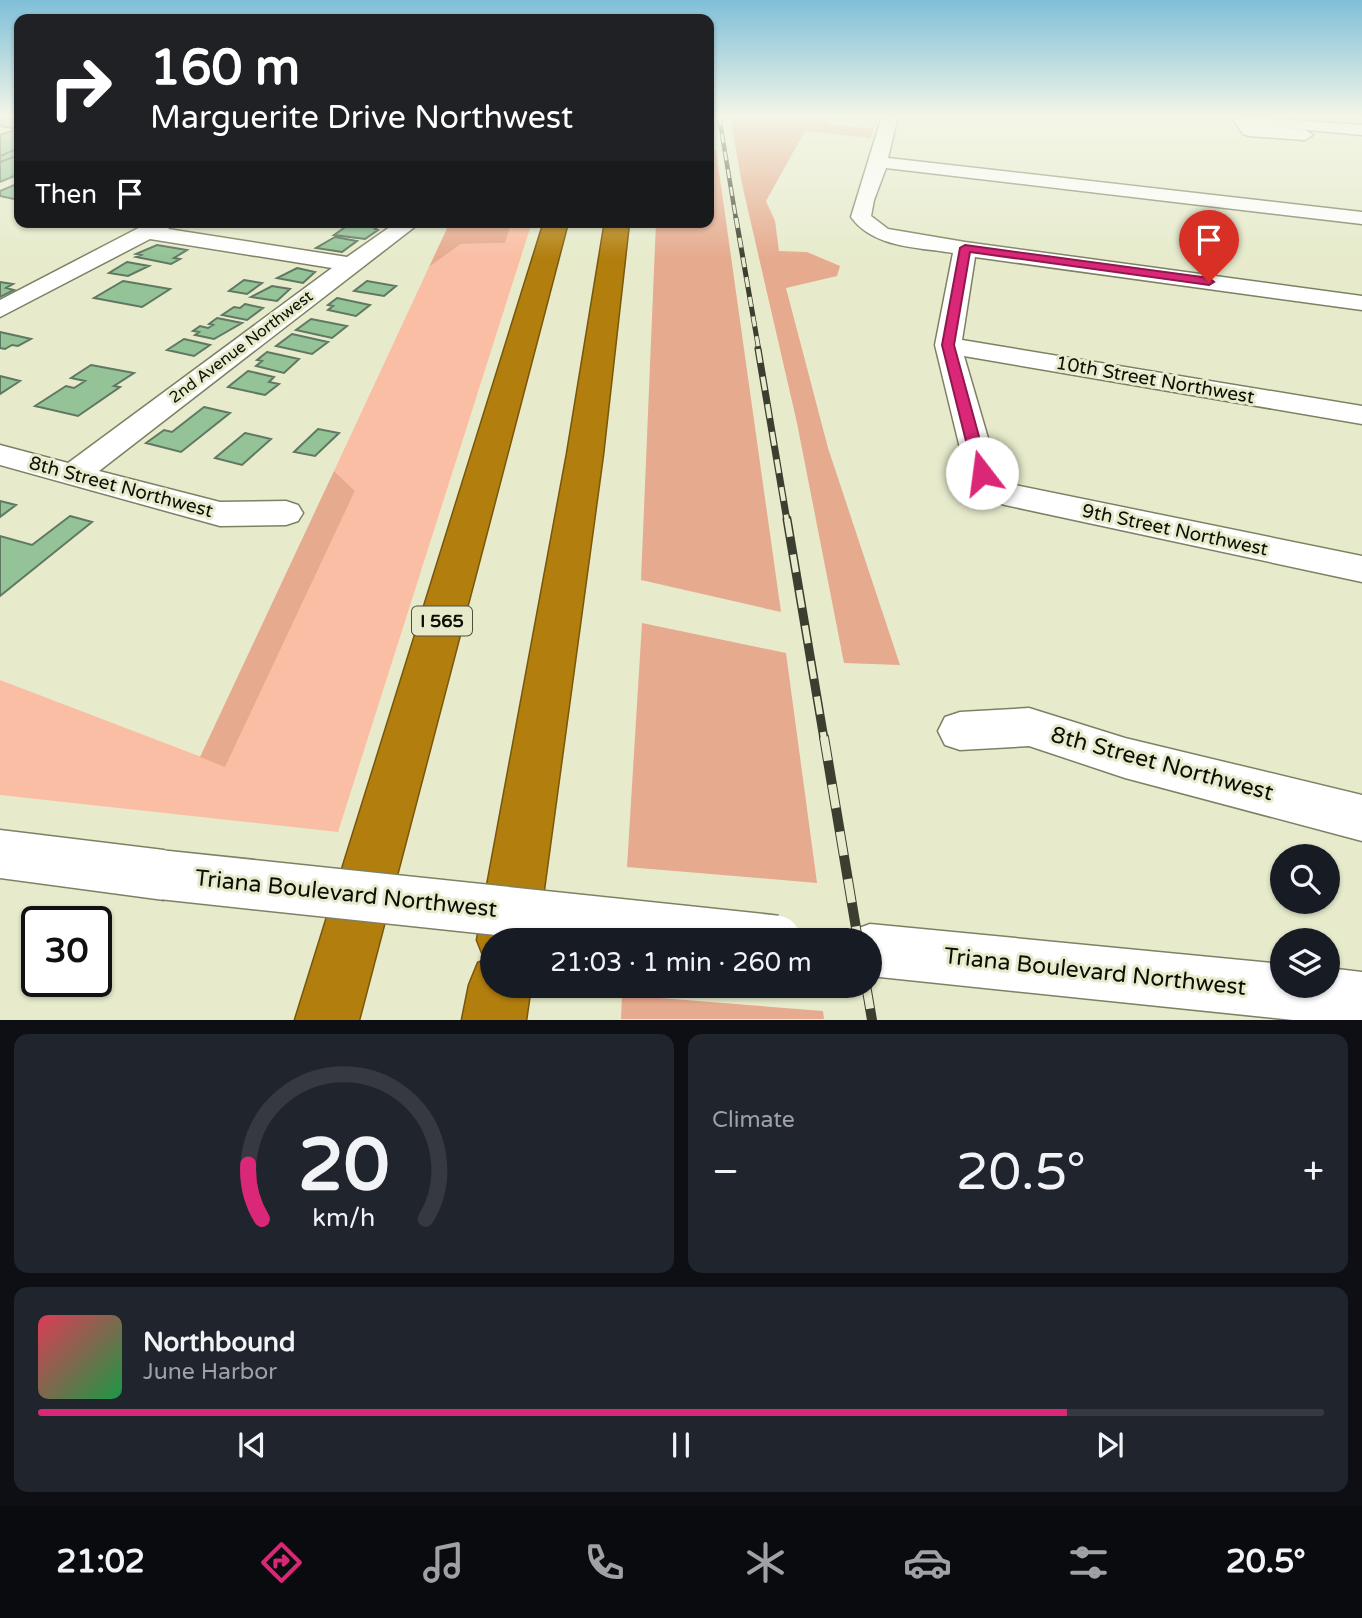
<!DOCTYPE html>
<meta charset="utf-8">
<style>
body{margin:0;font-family:"Varela Round",sans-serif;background:#20242c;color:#f1f3f6;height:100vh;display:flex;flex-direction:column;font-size:26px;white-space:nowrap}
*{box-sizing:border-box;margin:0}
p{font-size:23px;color:#9ea1a6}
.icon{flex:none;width:38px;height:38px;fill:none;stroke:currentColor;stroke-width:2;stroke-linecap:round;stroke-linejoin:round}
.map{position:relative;height:1020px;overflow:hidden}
.drawer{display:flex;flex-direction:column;gap:14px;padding:14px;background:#0d0f14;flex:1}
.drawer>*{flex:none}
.hud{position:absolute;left:14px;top:14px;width:700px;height:214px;border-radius:14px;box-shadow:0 2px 5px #0004;background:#202124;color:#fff;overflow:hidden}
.buttons{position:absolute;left:1270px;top:844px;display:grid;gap:14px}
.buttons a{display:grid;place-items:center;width:70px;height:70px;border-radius:50%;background:#171b24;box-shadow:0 2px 5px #0004;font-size:35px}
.speed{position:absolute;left:21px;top:906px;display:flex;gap:14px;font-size:35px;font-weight:700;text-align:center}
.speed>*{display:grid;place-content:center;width:91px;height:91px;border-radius:50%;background:#171b24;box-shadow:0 2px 5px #0004;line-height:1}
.speed .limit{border:4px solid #111;border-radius:10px;background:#fff;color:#111}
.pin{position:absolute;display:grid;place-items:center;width:60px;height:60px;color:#fff;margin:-72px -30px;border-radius:50% 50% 50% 0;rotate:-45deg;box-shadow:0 0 7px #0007}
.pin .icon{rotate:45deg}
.me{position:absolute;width:77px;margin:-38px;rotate:345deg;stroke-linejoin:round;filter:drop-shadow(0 0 5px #0008)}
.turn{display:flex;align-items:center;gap:24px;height:147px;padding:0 21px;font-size:32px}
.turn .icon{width:91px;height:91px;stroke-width:2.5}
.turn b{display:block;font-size:49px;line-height:60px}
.then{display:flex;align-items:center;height:66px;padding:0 21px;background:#0003;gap:14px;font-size:26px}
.big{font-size:52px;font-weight:600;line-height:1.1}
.drawer .card{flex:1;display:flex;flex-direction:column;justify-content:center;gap:10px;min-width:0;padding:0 24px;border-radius:14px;background:#20242c}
.drawer .dial{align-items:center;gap:0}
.dial svg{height:182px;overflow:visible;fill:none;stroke:#363941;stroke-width:7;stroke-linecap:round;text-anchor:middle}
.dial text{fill:#f1f3f6;stroke:none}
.song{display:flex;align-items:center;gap:21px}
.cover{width:84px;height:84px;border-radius:10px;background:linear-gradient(135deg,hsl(350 70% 55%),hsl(140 70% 35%))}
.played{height:7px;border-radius:4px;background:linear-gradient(90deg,#db2777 80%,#363941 80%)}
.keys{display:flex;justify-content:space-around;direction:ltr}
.heat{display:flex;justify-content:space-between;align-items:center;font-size:38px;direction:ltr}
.drawer .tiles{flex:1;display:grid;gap:14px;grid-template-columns:1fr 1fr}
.card:last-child{grid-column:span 2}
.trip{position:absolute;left:480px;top:928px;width:402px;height:70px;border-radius:35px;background:#171b24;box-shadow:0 2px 5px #0004;font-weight:600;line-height:70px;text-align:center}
.menu{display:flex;height:112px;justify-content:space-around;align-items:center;background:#090b0e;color:#9ea1a6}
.menu .icon{width:49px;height:49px}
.menu .on{color:#db2777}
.menu b{font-size:32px;color:#f1f3f6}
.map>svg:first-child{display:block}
.green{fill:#fabea4}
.forest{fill:#e6aa8e}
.building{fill:#93c397;stroke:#607762;stroke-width:2}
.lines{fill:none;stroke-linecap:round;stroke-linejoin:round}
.minor-casing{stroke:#7d8164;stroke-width:3}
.highway-casing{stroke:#78570a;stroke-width:3}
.minor{fill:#fff;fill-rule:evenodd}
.highway{fill:#b27e0d;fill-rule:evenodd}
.rail-far4-casing{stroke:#3c3e30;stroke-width:4.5}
.rail-far3-casing{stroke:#3c3e30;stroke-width:5}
.rail-far2-casing{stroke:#3c3e30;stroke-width:7}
.rail-far1-casing{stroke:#3c3e30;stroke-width:9}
.rail-casing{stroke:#3c3e30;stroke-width:10}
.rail-far4{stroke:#e7ebcc;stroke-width:2.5;stroke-dasharray:9;stroke-linecap:butt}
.rail-far3{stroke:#e7ebcc;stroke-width:3.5;stroke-dasharray:10;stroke-linecap:butt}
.rail-far2{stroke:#e7ebcc;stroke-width:4.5;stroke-dasharray:14;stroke-linecap:butt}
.rail-far1{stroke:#e7ebcc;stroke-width:6;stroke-dasharray:18;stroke-linecap:butt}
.rail{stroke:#e7ebcc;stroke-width:8;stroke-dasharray:24;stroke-linecap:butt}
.minor-bridge-casing{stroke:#7d8164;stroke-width:52;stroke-linecap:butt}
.minor-bridge{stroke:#fff;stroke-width:49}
.route{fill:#db2777;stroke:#8e194d;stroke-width:2}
.labels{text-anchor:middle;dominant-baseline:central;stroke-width:6;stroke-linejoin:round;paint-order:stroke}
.far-street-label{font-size:16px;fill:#0d0e04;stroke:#e7ebcc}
.shield{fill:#e7ebcc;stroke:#4e5040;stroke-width:2}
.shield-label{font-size:18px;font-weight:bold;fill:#0d0e04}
.street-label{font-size:19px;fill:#0d0e04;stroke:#e7ebcc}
.near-street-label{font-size:23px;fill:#0d0e04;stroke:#e7ebcc}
</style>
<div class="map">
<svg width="1362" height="1020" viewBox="0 0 1362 1020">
<rect width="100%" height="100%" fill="#e7ebcc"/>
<path class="green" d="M512,222h20l-194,610 -338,-37v-115l225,86 130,-275 -21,-20 95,-204 32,-23 44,-1z"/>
<path class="forest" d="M730,116h99l-3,8 48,5 -4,9 -65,-7 -39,70 9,20 4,30 28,1 33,14 -3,10 -51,12 42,160 72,217 -56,-2 -47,-240 -55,-239z
M716,150l65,462 -140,-32 15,-358h53v-71z
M450,222h62l-7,21 -44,1 -32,23z
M334,471l21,20 -130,276 -25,-10z
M642,623l144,30 31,230 -190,-16z
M622,995l201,16 1,8h-203z"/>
<path class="building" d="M10,116h9v32l-19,8v-21l18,-6 -18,-3v-6z
M19,148v7l-19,7v-6z
M19,155v19l-19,8v-20z
M19,183v14l-5,2 -14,-3v-5z
M351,223l27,4 -3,2 3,1 -13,9 -31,-4z
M335,237l22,4 -15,11 -26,-4z
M157,245l30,5 -13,8 6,1 -9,5 -35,-7 5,-2 -5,-1z
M127,262l22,4 -21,10 -19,-3z
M297,268l18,4 -12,11 -26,-5z
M244,280l18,3 -15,11 -18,-3z
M123,281l47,8 -28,18 -48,-9z
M367,281l29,5 -12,10 -30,-5z
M0,282l13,2 -7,4 8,2 -14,7z
M272,286l18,3 -13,12 -26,-4z
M337,298l33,7 -14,11 -28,-6 5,-4 -5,-1z
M245,304l18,4 -16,12 -25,-5 12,-8 6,1z
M217,318l25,5 -28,16 -19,-4 4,-3 -6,-1 7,-5 8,2 5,-3 -4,-1z
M311,319l36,7 -15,12 -36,-8z
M0,332l31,7 -13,7 -6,-1 -7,4 -5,-1z
M292,334l36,8 -16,12 -36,-8z
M184,339l26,6 -16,11 -27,-6z
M267,352l32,7 -15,14 -28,-7 6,-5 -5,-1z
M91,365l43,8 -20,13 6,1 -42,29 -43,-10 31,-20 8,2 11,-7 -14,-3z
M248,371l26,6 -5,5 10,2 -14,11 -37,-8z
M0,376l20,5 -20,13z
M204,407l26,6 -49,39 -35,-9 18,-13 8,2z
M318,429l21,4 -24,23 -21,-4z
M245,433l26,6 -29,26 -27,-7z
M0,501l16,4 -16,12z
M70,516l22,6 -92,74v-60l32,9z"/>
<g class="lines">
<g class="minor-casing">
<path id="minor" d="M882,116h16l-10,42 474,54v12l-476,-56 -12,32 -3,16 17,13 77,13 397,54v14l-387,-53 -13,83 400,66v18l-398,-68 33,113 18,16 347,71v26l-357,-77c-16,-4 -30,-18 -39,-32l-31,-128 18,-92c-35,-6 -80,-5 -102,-36z
M1235,116l127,9v10l-109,-10 52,5 8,5 -8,5 -56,-4 -6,-2 -10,-15z
M150,222h26l-8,7 179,28 50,-35h24l-322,249 121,31 66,-1 12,4 5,8 -5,8 -12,4 -66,1 -220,-61v-20l68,18 264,-195 -182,-29 -150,78v-17z
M1029,708l96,30 237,57v46l-237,-63 -96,-32 -69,4 -15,-5 -7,-14 7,-14 15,-5z
M0,830l164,20 17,8 8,17 -8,17 -17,8 -164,-22z
M870,924l413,40v21h45v-17l34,4v48h-69l-423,-44v-36h-22l3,-9z"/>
</g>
<g class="highway-casing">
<path id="highway" d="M544,222h24l-209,798h-64z
M605,222h24l-26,232 -66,486h-45v45h39l-5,35h-64l7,-35 9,-22 7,-3 -8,-20 90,-486z"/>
</g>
<use href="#minor" class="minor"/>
<use href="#highway" class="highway"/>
<g class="rail-far4-casing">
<path id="rail-far4" d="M719,116l17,103"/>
</g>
<g class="rail-far3-casing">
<path id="rail-far3" d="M736,218l23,133"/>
</g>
<g class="rail-far2-casing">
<path id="rail-far2" d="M758,349l29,172"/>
</g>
<g class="rail-far1-casing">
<path id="rail-far1" d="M787,519l37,220"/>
</g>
<g class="rail-casing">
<path id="rail" d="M824,737l34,203
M866,985l6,35"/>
</g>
<use href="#rail-far4" class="rail-far4"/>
<use href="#rail-far3" class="rail-far3"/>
<use href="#rail-far2" class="rail-far2"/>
<use href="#rail-far1" class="rail-far1"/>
<use href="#rail" class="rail"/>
<g class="minor-bridge-casing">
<path id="minor-bridge" d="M164,875l612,65"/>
</g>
<use href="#minor-bridge" class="minor-bridge"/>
</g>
<linearGradient id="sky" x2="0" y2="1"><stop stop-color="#7fbfd8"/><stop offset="0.45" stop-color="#f4f6e8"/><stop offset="1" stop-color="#f4f6e8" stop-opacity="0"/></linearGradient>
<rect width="1362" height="259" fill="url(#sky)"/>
<path class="route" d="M965,245l244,33 5,4 -5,3 -239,-33 -16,93 35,128 -7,5 -8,-5 -32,-128 18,-97z"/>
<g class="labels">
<g class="far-street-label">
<text transform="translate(241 347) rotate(-37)">2nd Avenue Northwest</text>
</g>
<rect class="shield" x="412" y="606.5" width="60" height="29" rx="5"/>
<g class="shield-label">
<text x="442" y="621">I 565</text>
</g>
<g class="street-label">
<text transform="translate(1155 380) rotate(10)">10th Street Northwest</text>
<text transform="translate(121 487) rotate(15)">8th Street Northwest</text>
<text transform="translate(1175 530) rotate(12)">9th Street Northwest</text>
</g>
<g class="near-street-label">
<text transform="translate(1162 764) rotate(15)">8th Street Northwest</text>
<text transform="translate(346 894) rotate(6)">Triana Boulevard Northwest</text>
<text transform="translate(1095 972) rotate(6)">Triana Boulevard Northwest</text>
</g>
</g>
</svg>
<div class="buttons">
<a><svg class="icon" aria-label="search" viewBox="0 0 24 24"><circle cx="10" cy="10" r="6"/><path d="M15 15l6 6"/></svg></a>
<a><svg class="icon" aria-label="layers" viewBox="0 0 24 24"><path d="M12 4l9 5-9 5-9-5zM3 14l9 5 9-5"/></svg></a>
</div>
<div class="speed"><div class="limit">30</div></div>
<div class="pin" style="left:1209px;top:282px;background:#d93025"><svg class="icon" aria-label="arrive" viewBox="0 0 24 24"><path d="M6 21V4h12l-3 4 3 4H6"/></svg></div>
<svg class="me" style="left:982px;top:473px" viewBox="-20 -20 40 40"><circle r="19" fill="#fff"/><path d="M0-13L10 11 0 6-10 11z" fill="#db2777"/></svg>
<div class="trip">21:03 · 1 min · 260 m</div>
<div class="hud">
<div class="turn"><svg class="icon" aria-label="right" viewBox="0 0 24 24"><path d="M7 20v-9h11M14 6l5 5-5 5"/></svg><div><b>160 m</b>Marguerite Drive Northwest</div></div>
<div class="then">Then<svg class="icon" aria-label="arrive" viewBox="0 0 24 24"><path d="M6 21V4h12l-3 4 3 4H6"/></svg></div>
</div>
</div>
<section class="drawer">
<div class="tiles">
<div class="card dial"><svg viewBox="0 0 100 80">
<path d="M14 69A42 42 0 1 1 86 69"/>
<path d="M14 69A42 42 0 0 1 8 45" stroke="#db2777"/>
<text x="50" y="56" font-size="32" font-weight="700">20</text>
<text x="50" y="72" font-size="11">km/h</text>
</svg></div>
<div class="card"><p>Climate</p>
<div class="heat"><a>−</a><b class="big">20.5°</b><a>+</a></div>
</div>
<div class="card">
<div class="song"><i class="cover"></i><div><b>Northbound</b><p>June Harbor</p></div></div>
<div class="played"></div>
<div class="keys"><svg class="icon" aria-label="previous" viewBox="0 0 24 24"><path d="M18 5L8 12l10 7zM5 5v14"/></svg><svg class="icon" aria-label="pause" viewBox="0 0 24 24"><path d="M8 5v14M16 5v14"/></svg><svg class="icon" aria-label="next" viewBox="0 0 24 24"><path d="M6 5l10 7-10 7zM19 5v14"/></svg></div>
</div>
</div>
</section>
<nav class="menu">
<b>21:02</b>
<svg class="icon on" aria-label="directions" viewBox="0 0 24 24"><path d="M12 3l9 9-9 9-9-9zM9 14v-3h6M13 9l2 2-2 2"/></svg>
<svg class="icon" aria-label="music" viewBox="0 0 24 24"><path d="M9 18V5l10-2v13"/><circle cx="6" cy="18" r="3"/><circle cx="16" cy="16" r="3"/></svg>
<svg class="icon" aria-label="phone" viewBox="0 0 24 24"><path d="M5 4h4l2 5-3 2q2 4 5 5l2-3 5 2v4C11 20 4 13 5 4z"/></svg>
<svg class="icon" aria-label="climate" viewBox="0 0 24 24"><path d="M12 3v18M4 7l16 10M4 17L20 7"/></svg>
<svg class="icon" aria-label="car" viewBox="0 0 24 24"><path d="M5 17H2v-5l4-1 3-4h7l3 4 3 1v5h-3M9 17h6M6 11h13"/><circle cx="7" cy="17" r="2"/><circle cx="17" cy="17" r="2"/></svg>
<svg class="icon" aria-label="filters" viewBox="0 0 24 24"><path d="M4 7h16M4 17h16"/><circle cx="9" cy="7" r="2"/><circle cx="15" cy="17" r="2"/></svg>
<b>20.5°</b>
</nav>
